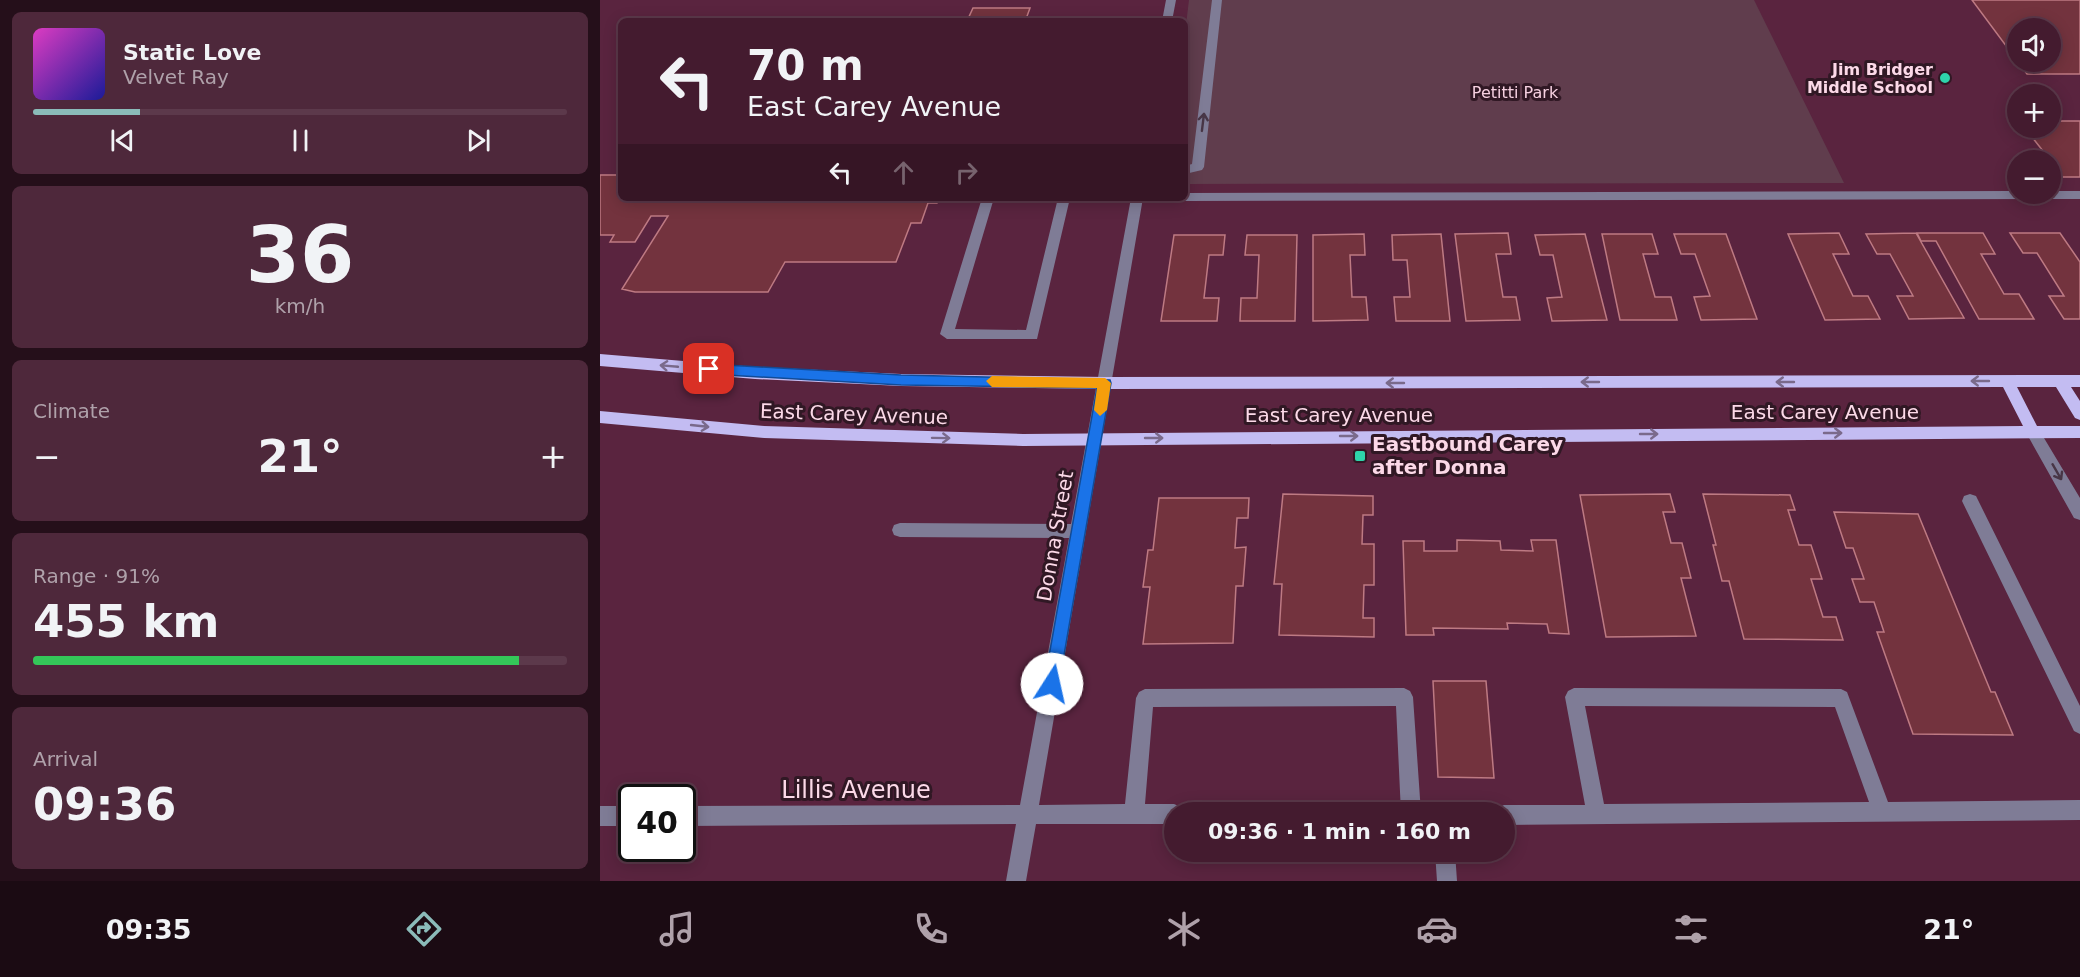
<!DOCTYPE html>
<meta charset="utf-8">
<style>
body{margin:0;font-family:"DejaVu Sans",sans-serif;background:#4e283b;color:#f1f3f6;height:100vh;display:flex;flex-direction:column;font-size:22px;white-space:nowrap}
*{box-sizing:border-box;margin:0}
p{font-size:20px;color:#afa1aa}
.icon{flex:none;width:33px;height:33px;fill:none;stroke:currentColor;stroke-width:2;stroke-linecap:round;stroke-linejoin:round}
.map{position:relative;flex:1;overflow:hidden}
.panel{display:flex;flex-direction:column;gap:12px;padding:12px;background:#250f1a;width:600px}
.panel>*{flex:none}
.banner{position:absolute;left:18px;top:18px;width:570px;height:183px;border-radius:9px;box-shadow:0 3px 15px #0003,0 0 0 2px #5c394b;background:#441b2f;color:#f1f3f6;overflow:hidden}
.tools{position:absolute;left:1407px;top:18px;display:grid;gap:12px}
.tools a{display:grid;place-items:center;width:54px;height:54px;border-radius:50%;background:#441b2f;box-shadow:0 3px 15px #0003,0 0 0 2px #5c394b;font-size:30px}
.speed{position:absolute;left:18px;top:784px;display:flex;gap:12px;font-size:30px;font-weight:700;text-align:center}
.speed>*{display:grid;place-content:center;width:78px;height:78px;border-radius:50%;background:#441b2f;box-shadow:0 3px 15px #0003,0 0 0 2px #5c394b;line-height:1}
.speed .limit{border:3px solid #111;border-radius:9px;background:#fff;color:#111}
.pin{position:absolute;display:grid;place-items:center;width:51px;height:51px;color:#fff;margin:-26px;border-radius:12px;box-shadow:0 3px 9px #0006}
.me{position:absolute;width:66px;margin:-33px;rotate:10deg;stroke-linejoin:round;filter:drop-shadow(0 0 4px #0008)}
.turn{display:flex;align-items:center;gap:21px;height:126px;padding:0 30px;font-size:27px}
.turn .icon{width:78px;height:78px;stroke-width:2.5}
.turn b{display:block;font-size:42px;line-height:51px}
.lanes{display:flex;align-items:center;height:57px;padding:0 30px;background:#0003;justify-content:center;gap:30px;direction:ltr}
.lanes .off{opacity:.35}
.big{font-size:45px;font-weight:700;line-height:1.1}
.panel .tile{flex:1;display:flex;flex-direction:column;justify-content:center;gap:9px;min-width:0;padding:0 21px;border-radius:9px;background:#4e283b}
.panel .dial{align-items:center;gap:0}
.dial b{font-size:78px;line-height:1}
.song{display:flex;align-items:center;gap:18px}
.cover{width:72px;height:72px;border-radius:9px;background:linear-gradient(135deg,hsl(310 70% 55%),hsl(240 70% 35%))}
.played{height:6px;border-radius:3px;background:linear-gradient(90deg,#8bbbb9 20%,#5c394b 20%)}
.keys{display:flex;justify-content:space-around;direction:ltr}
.heat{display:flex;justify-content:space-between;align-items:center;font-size:33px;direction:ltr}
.charge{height:9px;border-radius:4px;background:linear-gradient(90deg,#34c759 91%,#5c394b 0)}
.trip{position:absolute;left:564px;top:802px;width:351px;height:60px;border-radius:30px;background:#441b2f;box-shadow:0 3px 15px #0003,0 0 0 2px #5c394b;font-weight:700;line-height:60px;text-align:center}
.tabs{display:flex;height:96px;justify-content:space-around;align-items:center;background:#1b0b13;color:#afa1aa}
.tabs .icon{width:42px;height:42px}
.tabs .current{color:#8bbbb9}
.tabs b{font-size:27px;color:#f1f3f6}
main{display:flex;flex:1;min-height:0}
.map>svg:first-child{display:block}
.green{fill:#603d4d}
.building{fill:#73333e;stroke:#be7a83;stroke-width:1.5;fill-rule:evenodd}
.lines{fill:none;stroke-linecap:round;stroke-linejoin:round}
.minor{fill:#7f7c96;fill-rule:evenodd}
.major{fill:#c3bcf2;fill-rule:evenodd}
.oneway{stroke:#483646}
.oneway2{stroke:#7a6a8b}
.route{fill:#1a73e8;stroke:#114b97;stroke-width:1.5}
.slow{fill:#f59e0b}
.poi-dot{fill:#2ed4ab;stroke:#301824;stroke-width:2}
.labels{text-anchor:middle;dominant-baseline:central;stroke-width:6;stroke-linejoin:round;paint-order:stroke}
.far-poi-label{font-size:16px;font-weight:bold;fill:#fcd9e8;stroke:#301824;text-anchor:end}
.far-park-label{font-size:16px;fill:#f6d0e0;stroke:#301824}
.street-label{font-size:20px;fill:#fcd9e8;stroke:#301824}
.poi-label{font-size:20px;font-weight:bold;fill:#fcd9e8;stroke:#301824;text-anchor:start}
.near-street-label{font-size:24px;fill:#fcd9e8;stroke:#301824}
</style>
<main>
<section class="panel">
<div class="tile">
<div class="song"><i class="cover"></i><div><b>Static Love</b><p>Velvet Ray</p></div></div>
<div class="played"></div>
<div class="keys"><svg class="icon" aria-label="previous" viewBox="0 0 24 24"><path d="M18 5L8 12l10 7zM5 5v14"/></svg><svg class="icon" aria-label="pause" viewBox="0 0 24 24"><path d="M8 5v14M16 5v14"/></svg><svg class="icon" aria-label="next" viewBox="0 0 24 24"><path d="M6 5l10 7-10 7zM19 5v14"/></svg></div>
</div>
<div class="tile dial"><b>36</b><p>km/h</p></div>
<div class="tile"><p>Climate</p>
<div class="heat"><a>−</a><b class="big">21°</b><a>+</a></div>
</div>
<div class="tile"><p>Range · 91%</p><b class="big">455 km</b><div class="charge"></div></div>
<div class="tile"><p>Arrival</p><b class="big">09:36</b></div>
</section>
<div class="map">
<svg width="1480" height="881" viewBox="0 0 1480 881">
<rect width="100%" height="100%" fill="#5a243f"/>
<path class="green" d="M589,0h565l90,183 -659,1v-151z"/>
<path class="building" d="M1372,0h108v74h-53zM1418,28h32v34h-32z
M373,8h57l-4,11 54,1 -113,1z
M1450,121h30v56h-20l-10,-17 -25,-32h25z
M0,175h21v23h319l-3,5h-9l-7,20h-10l-15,39h-111l-17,30h-133l-13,-3 46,-73h-17l-16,26h-25l4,-7h-14z
M908,233l3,21h-15l7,43h13l4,23 -54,1 -11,-87z
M1239,233l10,21h-16l20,42h15l12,23 -55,1 -37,-86z
M1316,233l48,85 -55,1 -12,-23h16l-23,-42h-13l-11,-20z
M1317,233h66l12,21h-14l23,40h15l15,25h-55l-43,-78h-15z
M1410,233h50l20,29v57h-16l-15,-23h15l-27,-43h-14z
M764,234l1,21h-15l2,42h14l2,23 -55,1v-86z
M841,234l9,87h-54l-2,-24h16l-3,-37h-14l-1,-25z
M985,234l22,86 -55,1 -5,-23 15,-1 -9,-42h-13l-5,-20z
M1002,234h50l6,20h-15l12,43h16l6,23h-57z
M1074,234h52l31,85 -56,1 -7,-23 16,-1 -15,-42h-14z
M574,235h51l-2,20h-14l-5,43h15l-2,23h-56z
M647,235h50l-2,86h-55l1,-23h16l2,-43h-14z
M683,494l90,2v19h-10l-1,29h12v41h-10l-1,33h11v19l-95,-2 3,-51h-8z
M1070,494l5,18h-12l8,31h11l9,35h-10l15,58 -90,1 -26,-142z
M1103,494l87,1 5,15h-7l11,35h12l11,34h-11l12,38h13l7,23 -99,-1 -15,-58h-7l-9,-36h3z
M559,498h90l-1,20h-11l-2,30 11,-1 -3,39h-7l-3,57 -90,1 7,-57h-7l5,-37h5z
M1234,512l84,2 73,178h4l18,43 -100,-1 -36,-102h7l-10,-30h-14l-8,-23h12l-11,-31h-7z
M857,540l43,1 1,9 32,1 -2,-11h25l13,94 -20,-1 -2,-9 -40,-1 1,6 -75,-1 1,7h-28l-3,-94h21v10h33z
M833,681h53l8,97 -56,-1z"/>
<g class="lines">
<path class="minor" d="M566,0h10l-4,21h-10z
M612,0h10l-18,167 -2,3 -17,4v-8l7,-2z
M1418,191v3h32v-3h30v8l-895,2 -5,-3h5v-5z
M382,198h12l-39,131 71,1 32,-132h12l-33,141h-90l-7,-5z
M531,198h12l-104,607 86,-1 11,-106 3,-6 6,-3 259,-1 6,3 3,6 8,116h-20l-5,-107 -243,1 -8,97h29l7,3 2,6h-9v11h-138l-10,57h-20l10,-57 -334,2v-20l338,-1 49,-267 -169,-1 -6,-2 -2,-5 2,-5 6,-2 171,1z
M1433,426l5,2 42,70v22l-6,-2 -46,-82 -2,-4 2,-4z
M1370,494l6,2 104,210v28l-6,-3 -112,-230 2,-5z
M974,688l267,1 6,3 41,110 192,-2v20l-576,5v-12h-9l2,-5 7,-3h81l-20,-108 3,-6zM985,706l250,1 34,95 -265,2z
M0,806h32v20h-32z
M835,852h20l2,29h-20z"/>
<path class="major" d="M0,354l155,13 146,7 204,3 975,-2v12h-9l9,14v19l-5,-2 -19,-31h-39l20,39h43v12l-1057,8 -259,-8 -164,-15v-12l164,15 259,8 1000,-8 -20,-39 -898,2 -204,-3 -146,-7 -155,-13z"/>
</g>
<defs><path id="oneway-shaft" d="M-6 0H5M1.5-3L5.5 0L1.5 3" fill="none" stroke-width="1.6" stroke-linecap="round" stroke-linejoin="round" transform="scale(1.5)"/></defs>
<g class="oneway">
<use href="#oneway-shaft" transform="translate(603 122) rotate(-83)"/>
<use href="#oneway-shaft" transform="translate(1457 472) rotate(60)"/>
</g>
<g class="oneway2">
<use href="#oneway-shaft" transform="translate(69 366) rotate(-175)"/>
<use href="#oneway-shaft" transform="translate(1380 381) rotate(180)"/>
<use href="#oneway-shaft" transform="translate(990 382) rotate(180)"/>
<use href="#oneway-shaft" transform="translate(1185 382) rotate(180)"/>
<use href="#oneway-shaft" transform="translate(795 383) rotate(180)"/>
<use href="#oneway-shaft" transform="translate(100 426) rotate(6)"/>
<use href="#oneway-shaft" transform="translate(1233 433)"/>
<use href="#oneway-shaft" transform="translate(1049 434)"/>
<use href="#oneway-shaft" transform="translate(749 436)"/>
<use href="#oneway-shaft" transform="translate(341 438) rotate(1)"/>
<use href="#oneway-shaft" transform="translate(554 438)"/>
</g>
<path class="route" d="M109,364l192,11 209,5 1,3 -53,307 -6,2 -6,-2 -2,-6 53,-296 -196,-3 -192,-11 -7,-5z"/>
<path class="slow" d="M392,376l113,2 6,5 -4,27 -7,6 -6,-6 3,-22 -105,-1 -6,-6z"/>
<g class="poi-dot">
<circle cx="1345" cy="78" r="6"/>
<rect x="754" y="450" width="12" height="12" rx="3"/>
</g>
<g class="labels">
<g class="far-poi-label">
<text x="1333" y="69">Jim Bridger<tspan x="1333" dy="18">Middle School</tspan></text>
</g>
<g class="far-park-label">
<text x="915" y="92">Petitti Park</text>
</g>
<g class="street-label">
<text x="1225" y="412">East Carey Avenue</text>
<text transform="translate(254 414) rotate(2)">East Carey Avenue</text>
<text x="739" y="415">East Carey Avenue</text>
<text transform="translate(455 536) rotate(-80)">Donna Street</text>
</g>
<g class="poi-label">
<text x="772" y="444">Eastbound Carey<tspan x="772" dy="23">after Donna</tspan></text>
</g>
<g class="near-street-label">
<text x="256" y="790">Lillis Avenue</text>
</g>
</g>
</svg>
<div class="tools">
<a><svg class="icon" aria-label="sound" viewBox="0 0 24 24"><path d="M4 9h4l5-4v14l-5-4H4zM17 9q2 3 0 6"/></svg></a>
<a>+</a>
<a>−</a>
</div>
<div class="speed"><div class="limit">40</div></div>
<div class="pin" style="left:109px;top:369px;background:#d93025"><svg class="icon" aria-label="arrive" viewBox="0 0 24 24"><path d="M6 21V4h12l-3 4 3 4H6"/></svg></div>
<svg class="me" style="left:452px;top:684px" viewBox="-20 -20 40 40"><circle r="19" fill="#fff"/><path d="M0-13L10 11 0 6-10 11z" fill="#1a73e8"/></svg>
<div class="trip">09:36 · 1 min · 160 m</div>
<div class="banner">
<div class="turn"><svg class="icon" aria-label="left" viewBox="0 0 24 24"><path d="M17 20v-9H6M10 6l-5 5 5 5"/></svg><div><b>70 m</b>East Carey Avenue</div></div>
<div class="lanes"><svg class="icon" aria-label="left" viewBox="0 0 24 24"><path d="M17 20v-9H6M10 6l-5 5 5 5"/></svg><svg class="icon off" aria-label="ahead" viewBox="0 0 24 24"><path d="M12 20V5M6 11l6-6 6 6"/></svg><svg class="icon off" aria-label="right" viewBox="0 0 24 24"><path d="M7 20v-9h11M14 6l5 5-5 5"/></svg></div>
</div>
</div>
</main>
<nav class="tabs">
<b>09:35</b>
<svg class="icon current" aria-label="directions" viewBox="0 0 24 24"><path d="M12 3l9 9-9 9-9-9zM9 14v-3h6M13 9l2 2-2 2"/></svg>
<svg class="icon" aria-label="music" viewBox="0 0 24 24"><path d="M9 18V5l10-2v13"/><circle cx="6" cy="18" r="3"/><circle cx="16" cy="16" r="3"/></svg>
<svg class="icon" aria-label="phone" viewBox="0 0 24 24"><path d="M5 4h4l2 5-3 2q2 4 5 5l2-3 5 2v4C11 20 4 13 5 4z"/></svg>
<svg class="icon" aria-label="climate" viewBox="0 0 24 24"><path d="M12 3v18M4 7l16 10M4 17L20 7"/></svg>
<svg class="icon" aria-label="car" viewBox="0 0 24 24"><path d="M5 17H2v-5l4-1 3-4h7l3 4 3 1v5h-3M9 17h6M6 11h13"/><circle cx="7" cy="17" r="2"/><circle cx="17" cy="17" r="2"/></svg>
<svg class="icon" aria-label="filters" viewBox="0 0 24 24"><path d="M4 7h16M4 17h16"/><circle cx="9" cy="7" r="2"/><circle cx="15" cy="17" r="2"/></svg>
<b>21°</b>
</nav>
